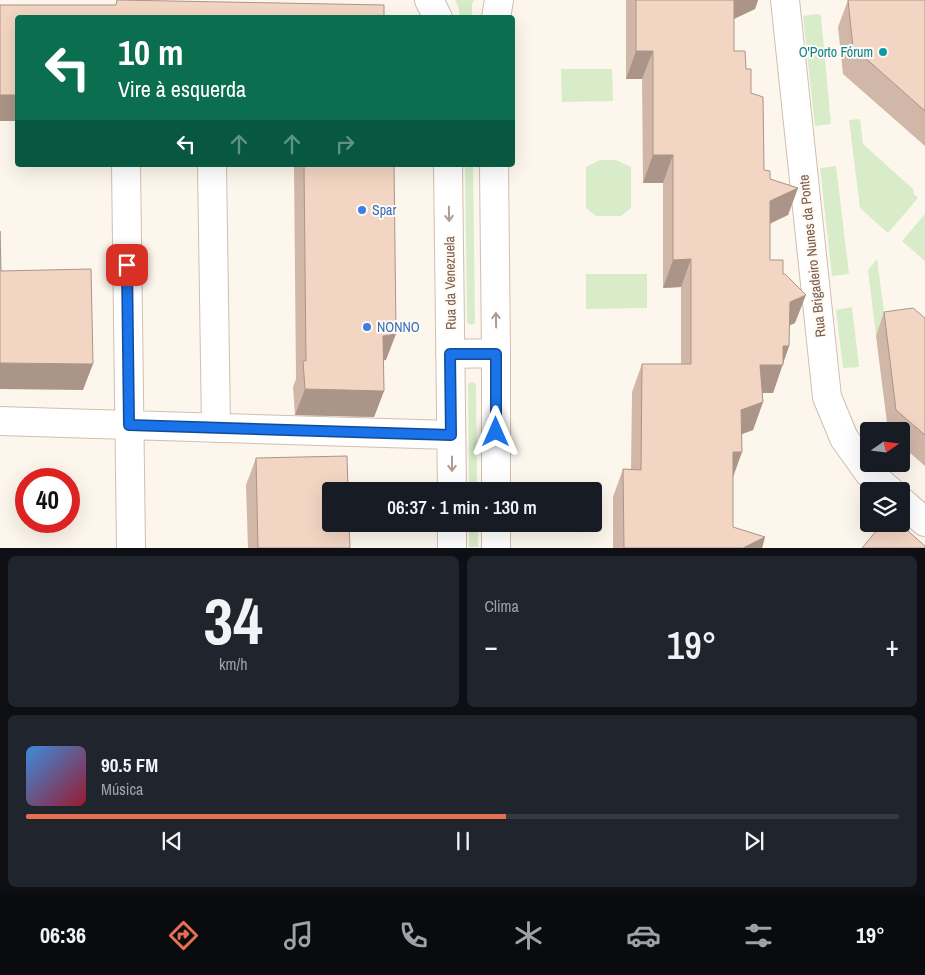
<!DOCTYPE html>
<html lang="pt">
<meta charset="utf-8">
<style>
body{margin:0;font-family:"Archivo Narrow",sans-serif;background:#20242c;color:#f1f3f6;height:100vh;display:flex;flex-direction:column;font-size:19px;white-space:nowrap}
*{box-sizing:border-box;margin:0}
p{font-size:16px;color:#9ea1a6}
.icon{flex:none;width:28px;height:28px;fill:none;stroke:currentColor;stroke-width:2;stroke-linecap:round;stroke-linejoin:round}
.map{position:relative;height:548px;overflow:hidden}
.drawer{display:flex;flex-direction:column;gap:8px;padding:8px;background:#0d0f14;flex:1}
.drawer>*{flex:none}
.hud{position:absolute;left:15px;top:15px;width:500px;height:152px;border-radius:5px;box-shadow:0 5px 20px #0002;background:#0b6e4f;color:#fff;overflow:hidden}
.needle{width:32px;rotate:76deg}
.controls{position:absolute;left:860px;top:422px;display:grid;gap:10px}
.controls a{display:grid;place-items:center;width:50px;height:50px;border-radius:5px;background:#171b24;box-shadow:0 5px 20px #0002;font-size:25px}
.speed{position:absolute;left:15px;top:468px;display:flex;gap:10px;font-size:25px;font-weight:700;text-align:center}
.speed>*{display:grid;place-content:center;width:65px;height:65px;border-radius:50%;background:#171b24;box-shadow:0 5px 20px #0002;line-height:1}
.speed .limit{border:8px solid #d22;background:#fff;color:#111}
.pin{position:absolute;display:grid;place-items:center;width:42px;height:42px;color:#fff;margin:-21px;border-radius:10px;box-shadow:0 2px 8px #0006}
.me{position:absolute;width:55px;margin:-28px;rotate:0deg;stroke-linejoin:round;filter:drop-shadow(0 0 4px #0008)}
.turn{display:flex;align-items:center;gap:18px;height:105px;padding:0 20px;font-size:22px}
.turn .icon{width:65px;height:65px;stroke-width:2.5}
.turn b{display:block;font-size:35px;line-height:42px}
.lanes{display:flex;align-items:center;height:48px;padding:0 20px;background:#0003;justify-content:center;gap:25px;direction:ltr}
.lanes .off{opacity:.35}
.big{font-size:38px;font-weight:600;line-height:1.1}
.drawer .card{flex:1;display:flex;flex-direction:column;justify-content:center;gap:8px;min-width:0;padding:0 18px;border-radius:8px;background:#20242c}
.drawer .dial{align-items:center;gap:0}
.dial b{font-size:65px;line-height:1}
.song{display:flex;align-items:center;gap:15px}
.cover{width:60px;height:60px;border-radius:8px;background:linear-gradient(135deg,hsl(210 70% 55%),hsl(350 70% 35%))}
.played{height:5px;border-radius:2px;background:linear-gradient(90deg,#e76f51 55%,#363941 55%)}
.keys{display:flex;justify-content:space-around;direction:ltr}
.heat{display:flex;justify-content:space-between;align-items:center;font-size:28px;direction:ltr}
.drawer .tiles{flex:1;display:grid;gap:8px;grid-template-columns:1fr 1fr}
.card:last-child{grid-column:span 2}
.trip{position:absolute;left:322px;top:482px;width:280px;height:50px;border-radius:5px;background:#171b24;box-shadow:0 5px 20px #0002;font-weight:600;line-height:50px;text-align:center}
.dock{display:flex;height:80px;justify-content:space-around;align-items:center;background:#090b0e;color:#9ea1a6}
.dock .icon{width:35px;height:35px}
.dock .on{color:#e76f51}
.dock b{font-size:22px;color:#f1f3f6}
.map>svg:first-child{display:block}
.green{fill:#d8ecc9}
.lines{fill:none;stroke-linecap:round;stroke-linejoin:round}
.minor-casing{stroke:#d1beb0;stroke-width:30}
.minor{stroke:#fff;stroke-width:28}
.wall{fill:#d1b7a8}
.shaded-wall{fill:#aa9588}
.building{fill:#f3d5c3;stroke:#aa9588}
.oneway{stroke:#af9d94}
.route-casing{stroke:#114b97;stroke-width:12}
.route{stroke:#1a73e8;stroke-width:9}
.culture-dot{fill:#0f9aa8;stroke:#fffaf3;stroke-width:2}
.shop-dot{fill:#3f7fe0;stroke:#fffaf3;stroke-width:2}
.labels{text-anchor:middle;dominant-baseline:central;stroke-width:4;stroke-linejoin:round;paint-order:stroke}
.culture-label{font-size:14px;fill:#0d838f;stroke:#fffaf3;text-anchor:end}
.shop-label{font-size:14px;fill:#366cbe;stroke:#fffaf3;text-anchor:start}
.street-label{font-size:14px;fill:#7a5c4d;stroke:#fffaf3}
</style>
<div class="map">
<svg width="925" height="548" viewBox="0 0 925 548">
<rect width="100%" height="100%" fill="#fdf6ec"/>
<path class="green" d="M455,0h19l-2,4v13h-12l-2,-11z
M818,14l3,2 10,108 -16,2 -12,-110z
M561,69h51l1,32 -51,1z
M860,119l3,25 50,45 1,5 4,4 -30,35 -28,-25 -11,-88z
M600,160h16l15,7v41l-10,8h-25l-10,-8v-41z
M465,165h8l2,158 -4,2 -4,-2z
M836,166l13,108 -17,2 -12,-108z
M925,214v47l-23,-20z
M877,259l10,75 -11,2 -8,-66z
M586,274h61v34l-61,1z
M852,307l7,60 -16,1 -7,-58z
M472,382l4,2 1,107h-8l-1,-107z
M469,524h9v23h-9z"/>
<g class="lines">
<g class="minor-casing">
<path id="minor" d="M429,0l9,18
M785,0l42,397 17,41 25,35 21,18
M496,18l3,-18
M126,165l5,383
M212,165l4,263
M448,165l4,326
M494,165l2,188v138
M450,354l46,-1
M0,421l451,14
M901,501l24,21
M452,524v24
M496,548v-24"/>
</g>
<use href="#minor" class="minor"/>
</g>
<path class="wall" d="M626,0h132l-3,9 -21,10v32l12,18 5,24 13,77 6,9 28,9 -10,27 -18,9v36l13,14 12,49 -6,2v21l-16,47h-11l1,9 -10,28 -11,4v18l-9,23v52l32,10 -3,11h-149v-51l10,-28h8l1,-77 10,-28h39v-77l-18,1v-105h-20l-1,-104h-16z
M848,0h77v146l-82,-72 -5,-47z
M294,165h100l-8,195h-3l1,31 -10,26 -79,-2 -2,-28 3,-8z
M884,312l41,6v148l-24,-21v-14h-13l-12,-95z
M256,458l94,90h-102l-2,-63z"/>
<path class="shaded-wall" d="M732,0h26l-3,9 -32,15z
M636,51h17l-11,28h-16z
M0,95h18v26h-18z
M653,155h20l-10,28h-20z
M798,188l-10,27 -29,13 11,-27z
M691,259l-10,28 -18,1 10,-28z
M806,295l-11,28 -15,7 10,-28z
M396,334l-10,26 -12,2 9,-26z
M783,346h6l-16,47h-23l10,-28z
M0,363l93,1 -10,26 -83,-1z
M305,389l79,2 -10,26 -79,-2z
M763,402l-10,28 -22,8 10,-28z
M733,452h9l-10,28z
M765,537l-3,11h-19z"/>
<path class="building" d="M117,0l267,5v13h-366v77h-18v-90h116z
M636,0h98v51h11l1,18h5v24l12,4 1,73 6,1v8l28,9 -28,13v59h13v14h2l21,21 -16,7 -1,44h-6v19h-23l3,37 -22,8 1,42h-9v75l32,10 -22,11h-119l-1,-79 18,1 1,-106h49v-105l-18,1v-105h-20v-104h-17z
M848,0h77v111l-72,-64z
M304,165h90l2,169 -13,2 1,55 -79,-2 -2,-28h3z
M0,231l1,40 90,-2 2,95 -93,-1z
M913,308l12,10v117l-29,-25 -12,-98z
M347,456l1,35h-17v33h18l1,24h-92l-2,-90z
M882,524h18l25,22v2h-63z"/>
<defs><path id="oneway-shaft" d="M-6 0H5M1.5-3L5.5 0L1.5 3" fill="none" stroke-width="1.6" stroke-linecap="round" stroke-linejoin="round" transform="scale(1.25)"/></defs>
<g class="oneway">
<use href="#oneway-shaft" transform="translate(449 214) rotate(89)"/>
<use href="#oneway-shaft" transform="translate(496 320) rotate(-91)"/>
<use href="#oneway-shaft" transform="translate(452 464) rotate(90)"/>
</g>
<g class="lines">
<g class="route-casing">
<path id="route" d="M127,265l2,160 322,10 -1,-81h46v78"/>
</g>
<use href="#route" class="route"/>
</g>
<circle class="culture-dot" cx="883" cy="52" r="5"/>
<g class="shop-dot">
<circle cx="362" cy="210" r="5"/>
<circle cx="367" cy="327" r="5"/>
</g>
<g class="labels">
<g class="culture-label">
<text x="873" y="52">O'Porto Fórum</text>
</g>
<g class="shop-label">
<text x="372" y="210">Spar</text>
<text x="377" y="327">NONNO</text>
</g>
<g class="street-label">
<text transform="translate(812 256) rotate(-96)">Rua Brigadeiro Nunes da Ponte</text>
<text transform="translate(450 283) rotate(-91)">Rua da Venezuela</text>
</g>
</g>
</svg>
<div class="controls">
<a><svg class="needle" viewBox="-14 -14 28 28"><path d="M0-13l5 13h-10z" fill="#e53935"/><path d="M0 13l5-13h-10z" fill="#9ea1a6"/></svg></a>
<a><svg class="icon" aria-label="layers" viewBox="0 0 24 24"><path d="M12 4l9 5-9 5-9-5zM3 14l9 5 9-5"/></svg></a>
</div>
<div class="speed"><div class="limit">40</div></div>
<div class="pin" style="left:127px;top:265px;background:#d93025"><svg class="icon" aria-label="arrive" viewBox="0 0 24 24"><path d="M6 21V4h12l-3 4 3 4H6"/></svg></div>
<svg class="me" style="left:496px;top:432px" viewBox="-20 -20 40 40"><path d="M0-17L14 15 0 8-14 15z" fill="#1a73e8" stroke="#fff" stroke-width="4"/></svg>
<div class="trip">06:37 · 1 min · 130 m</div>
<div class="hud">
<div class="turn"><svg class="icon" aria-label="left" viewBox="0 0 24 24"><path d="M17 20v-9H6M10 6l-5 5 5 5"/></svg><div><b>10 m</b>Vire à esquerda</div></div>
<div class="lanes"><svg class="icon" aria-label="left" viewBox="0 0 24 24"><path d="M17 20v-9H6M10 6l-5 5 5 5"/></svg><svg class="icon off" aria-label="ahead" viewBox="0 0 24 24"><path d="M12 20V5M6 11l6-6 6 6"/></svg><svg class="icon off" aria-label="ahead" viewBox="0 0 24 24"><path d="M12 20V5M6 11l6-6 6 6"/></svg><svg class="icon off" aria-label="right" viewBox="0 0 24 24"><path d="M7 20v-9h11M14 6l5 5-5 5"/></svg></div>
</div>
</div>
<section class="drawer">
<div class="tiles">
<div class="card dial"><b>34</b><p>km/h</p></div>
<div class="card"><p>Clima</p>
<div class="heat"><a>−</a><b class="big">19°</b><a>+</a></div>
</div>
<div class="card">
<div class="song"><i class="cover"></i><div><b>90.5 FM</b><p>Música</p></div></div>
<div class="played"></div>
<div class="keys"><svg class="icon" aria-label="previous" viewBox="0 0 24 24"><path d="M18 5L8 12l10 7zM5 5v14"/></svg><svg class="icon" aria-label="pause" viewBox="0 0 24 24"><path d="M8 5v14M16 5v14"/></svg><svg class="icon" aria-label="next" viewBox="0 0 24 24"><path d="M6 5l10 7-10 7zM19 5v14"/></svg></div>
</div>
</div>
</section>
<nav class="dock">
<b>06:36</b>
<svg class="icon on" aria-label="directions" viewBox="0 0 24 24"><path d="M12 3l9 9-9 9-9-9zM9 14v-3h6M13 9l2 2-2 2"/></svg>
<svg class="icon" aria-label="music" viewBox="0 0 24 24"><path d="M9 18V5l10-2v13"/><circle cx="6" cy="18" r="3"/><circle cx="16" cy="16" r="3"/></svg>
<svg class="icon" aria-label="phone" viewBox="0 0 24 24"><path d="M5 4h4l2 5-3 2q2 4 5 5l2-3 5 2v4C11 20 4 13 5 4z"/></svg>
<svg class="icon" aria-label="climate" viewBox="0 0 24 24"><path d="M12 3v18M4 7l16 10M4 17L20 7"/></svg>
<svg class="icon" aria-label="car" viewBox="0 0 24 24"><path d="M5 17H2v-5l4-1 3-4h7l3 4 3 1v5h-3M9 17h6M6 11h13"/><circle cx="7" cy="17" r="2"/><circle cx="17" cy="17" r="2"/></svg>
<svg class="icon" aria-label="filters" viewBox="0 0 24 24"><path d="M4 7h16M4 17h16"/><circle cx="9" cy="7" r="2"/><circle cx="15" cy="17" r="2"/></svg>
<b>19°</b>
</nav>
